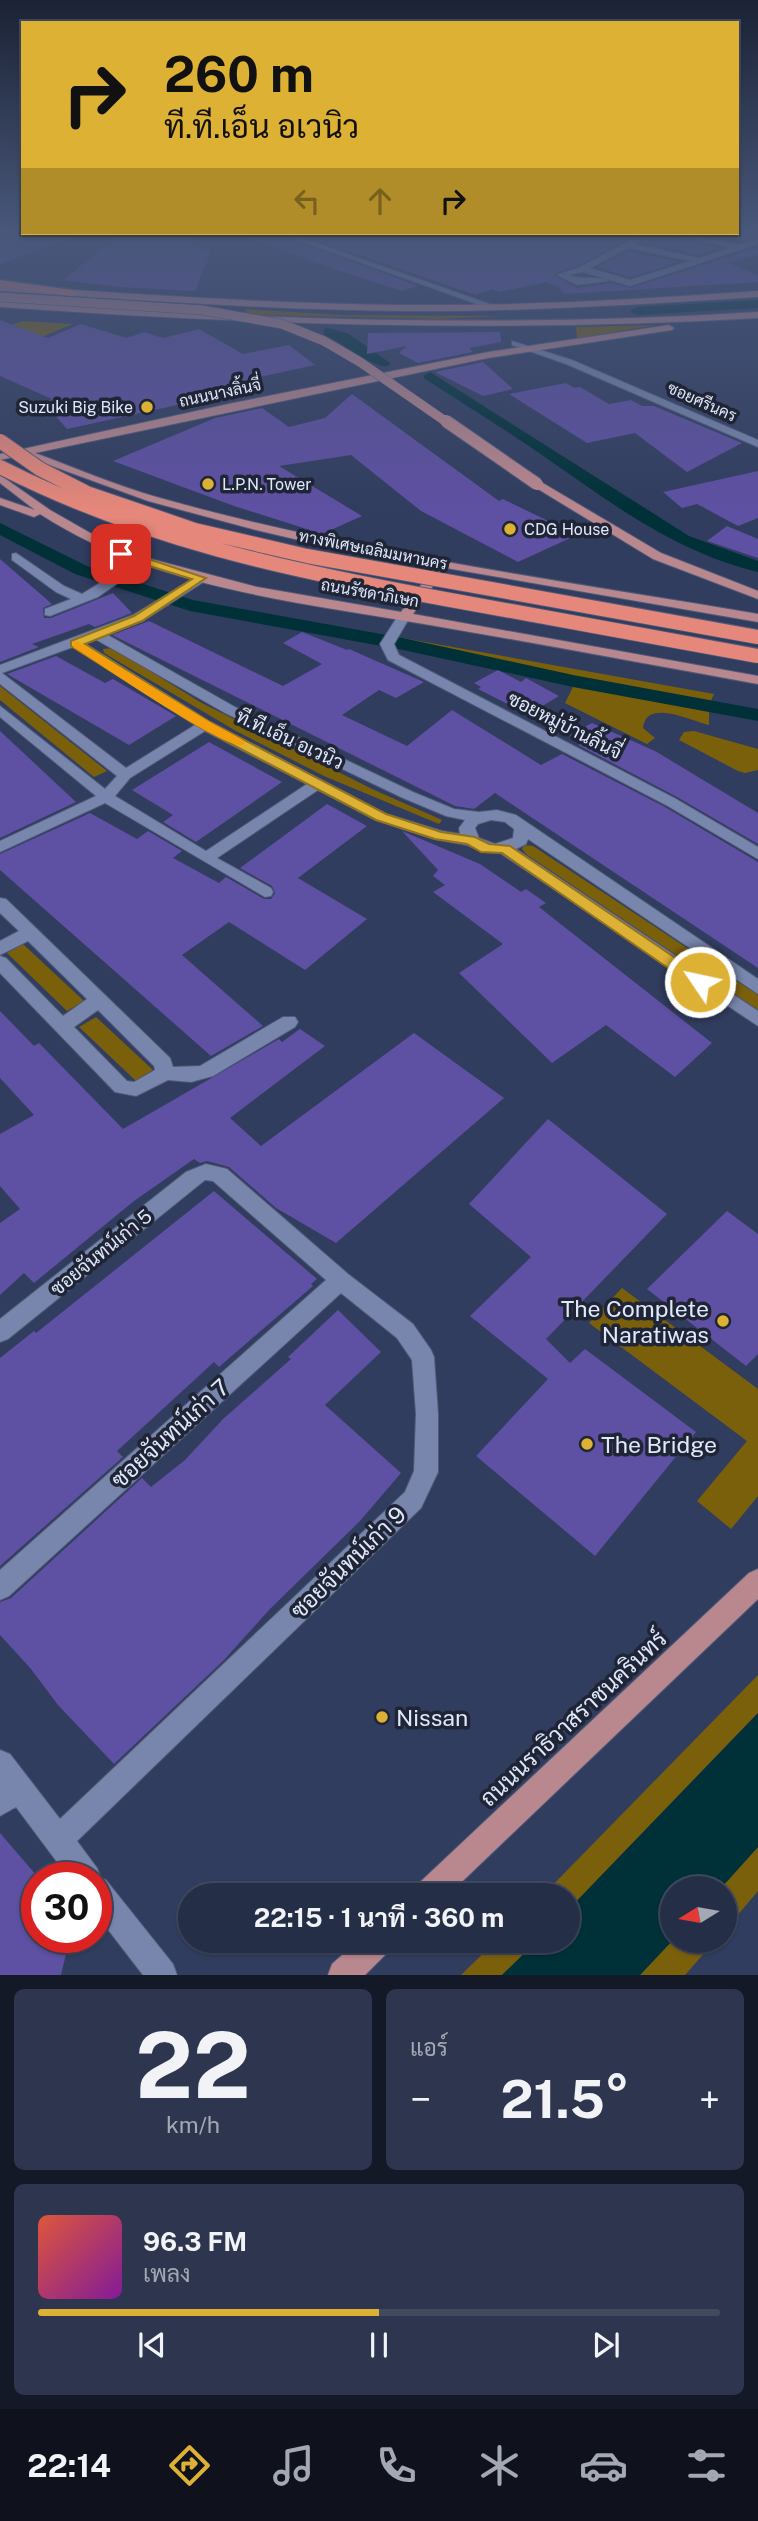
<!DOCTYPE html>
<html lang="th">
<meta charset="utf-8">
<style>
body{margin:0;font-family:"Public Sans",Sarabun,sans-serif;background:#2d364e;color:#f1f3f6;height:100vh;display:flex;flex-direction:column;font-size:26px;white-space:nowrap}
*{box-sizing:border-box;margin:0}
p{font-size:23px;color:#a3a8b4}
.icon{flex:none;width:38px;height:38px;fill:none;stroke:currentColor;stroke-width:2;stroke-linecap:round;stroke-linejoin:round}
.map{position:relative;height:1975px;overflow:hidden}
.sheet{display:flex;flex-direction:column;gap:14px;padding:14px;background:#141927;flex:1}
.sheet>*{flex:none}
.top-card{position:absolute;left:21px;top:21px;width:718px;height:214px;border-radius:0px;box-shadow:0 2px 5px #0004,0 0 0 2px #424a60;background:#ddb133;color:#111;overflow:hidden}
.needle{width:46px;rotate:259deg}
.controls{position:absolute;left:660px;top:1876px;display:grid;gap:14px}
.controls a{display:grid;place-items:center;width:77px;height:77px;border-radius:50%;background:#252e47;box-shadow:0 2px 5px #0004,0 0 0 2px #424a60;font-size:35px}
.speed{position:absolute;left:21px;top:1862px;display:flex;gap:14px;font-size:35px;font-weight:700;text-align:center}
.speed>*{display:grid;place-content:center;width:91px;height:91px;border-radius:50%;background:#252e47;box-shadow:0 2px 5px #0004,0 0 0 2px #424a60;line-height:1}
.speed .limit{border:10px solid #d22;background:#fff;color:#111}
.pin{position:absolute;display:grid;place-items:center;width:60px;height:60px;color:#fff;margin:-30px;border-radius:14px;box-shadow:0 4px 10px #0006}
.me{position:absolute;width:77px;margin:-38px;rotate:304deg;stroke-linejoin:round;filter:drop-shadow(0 0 5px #0008)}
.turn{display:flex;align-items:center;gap:24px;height:147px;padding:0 28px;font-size:32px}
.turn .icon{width:91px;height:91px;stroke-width:2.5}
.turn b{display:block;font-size:49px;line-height:60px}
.lanes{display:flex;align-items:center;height:66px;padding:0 28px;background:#0003;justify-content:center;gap:35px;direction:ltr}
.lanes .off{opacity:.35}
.big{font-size:52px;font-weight:700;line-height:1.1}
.sheet .tile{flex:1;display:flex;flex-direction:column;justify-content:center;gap:10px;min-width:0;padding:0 24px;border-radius:10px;background:#2d364e}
.sheet .dial{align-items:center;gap:0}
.dial b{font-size:91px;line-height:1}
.song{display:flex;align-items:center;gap:21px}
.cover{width:84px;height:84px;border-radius:10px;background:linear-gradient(135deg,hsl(10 70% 55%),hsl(290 70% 35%))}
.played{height:7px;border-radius:4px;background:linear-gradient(90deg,#ddb133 50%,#424a60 50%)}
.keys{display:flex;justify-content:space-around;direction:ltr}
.heat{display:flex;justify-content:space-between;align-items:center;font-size:38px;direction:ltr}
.sheet .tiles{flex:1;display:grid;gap:14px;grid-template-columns:1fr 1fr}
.tile:last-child{grid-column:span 2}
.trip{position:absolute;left:178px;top:1883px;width:402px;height:70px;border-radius:35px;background:#252e47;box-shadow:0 2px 5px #0004,0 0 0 2px #424a60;font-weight:700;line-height:70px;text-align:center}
.tab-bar{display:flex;height:112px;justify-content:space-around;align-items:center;background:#0f121c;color:#a3a8b4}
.tab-bar .icon{width:49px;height:49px}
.tab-bar .selected{color:#ddb133}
.tab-bar b{font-size:32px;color:#f1f3f6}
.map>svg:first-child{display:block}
.green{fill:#7b600c}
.water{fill:#003138}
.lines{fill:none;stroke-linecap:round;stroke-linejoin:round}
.canal{fill:#003138;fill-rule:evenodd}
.building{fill:#5e50a2}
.minor-casing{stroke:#505a77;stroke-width:2}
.major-casing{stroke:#505a77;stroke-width:2}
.highway-casing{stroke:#505a77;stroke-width:3}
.minor{fill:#7886ad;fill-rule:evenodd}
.major{fill:#b9878e;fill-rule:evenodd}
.highway{fill:#e5877a;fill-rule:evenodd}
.major-bridge-far1-casing{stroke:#505a77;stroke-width:10;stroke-linecap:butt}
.major-bridge-casing{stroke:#505a77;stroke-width:14;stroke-linecap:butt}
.highway-bridge-casing{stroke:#505a77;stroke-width:16;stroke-linecap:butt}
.major-bridge-far1{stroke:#b9878e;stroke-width:9}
.major-bridge{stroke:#b9878e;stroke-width:12}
.highway-bridge{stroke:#e5877a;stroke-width:14}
.route{fill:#ddb133;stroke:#907321;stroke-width:2}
.slow{fill:#f59e0b}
.poi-dot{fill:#ddb133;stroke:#1f2534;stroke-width:2.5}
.labels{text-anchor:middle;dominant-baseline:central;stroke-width:7;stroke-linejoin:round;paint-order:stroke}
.far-street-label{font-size:16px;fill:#dfe8fd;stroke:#1f2534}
.far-poi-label{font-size:16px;fill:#dfe8fd;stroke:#1f2534;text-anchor:start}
.street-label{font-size:19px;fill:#dfe8fd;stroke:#1f2534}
.near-poi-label{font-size:23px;fill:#dfe8fd;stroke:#1f2534;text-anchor:start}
.near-street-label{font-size:23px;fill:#dfe8fd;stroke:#1f2534}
</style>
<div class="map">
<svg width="758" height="1975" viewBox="0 0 758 1975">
<rect width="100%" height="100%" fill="#313d5f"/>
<path class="green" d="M246,309l96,6 161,1 -64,3 -190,-4 -4,-1z
M23,321l50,3 -44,18 -29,-13z
M655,325l-78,14 -1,-12z
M397,637l317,57 -5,11v20c-18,-4 -63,-27 -66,3l12,10 -8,6 -82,-41 10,-20 -181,-38z
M113,648l87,54 172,87 70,31 -3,4 -115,-48 -88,-45 -132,-78 -1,-4z
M0,686l107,85 -13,6 -94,-77z
M694,731l64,18v21l-13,3 -7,-2 -59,-31 5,-8z
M524,845l9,1 225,149v15l-232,-156 -4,-5z
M23,944l61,57 -17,10 -60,-58z
M96,1017l57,53 -17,11 -57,-54z
M622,1288l136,101v107l-27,33 -34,-28 50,-60 -158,-118z
M758,1675v38l-189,196v-14h-26z
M758,1847v44l-33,39 -1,-42h-3z
M496,1941h41l-35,34h-41z
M672,1941h43l-30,34h-45z"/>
<path class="water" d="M758,1713v134l-37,41h-49v53l-32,34h-138l35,-34h32v-32z"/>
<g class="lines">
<path class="canal" d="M758,300v8l-121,7 -7,-4 7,-4z
M329,328l20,6 41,29 -2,3c-15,3 -46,-25 -64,-31v-6z
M430,372l259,164 69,25v11c-83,-20 -147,-69 -216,-117 -38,-26 -78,-51 -117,-76l-2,-3z
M0,523l87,43 106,34 210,38 170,37 185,34v12l-185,-34 -170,-37 -213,-39 -115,-37 -75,-39z"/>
</g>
<path class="building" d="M737,231h21v6l-19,5 -46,-9z
M0,233h78l1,2 -79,29z
M122,233h70l-4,8 23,11 -16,39 -76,-4 -56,-7z
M244,233h30l144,53 -16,5 -68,-22 -91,-34z
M295,233h344l-60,32 -23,8 -1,3 22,12 33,-5 21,5 127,-41v8l-30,8 30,12v7l-194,12 -4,-6 -14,-6 -46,10 -7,-3 -17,6z
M655,233h9l2,3 54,12 -21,7 -58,-12z
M628,251l52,11 -50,15 -33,-10z
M0,320l48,18 33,-14 46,14 17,-6 19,6 36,-9 44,25 46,-9 26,20 -60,13 9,8 -197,43 -13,-15 -20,-6 18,-9 -52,-23z
M500,332l1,10 -32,6 4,4 -55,11 -19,-10 8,-7 -40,8 1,-21z
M483,362l30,27 -30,7 -48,-24z
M566,383l8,5 6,-1 29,17 22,-4 11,6h12l88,37 -55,29 -52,-39 -48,10 -78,-49z
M352,394l147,107 4,-2 74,36 -59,27 -97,-51 -70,-56 -72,11 83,50 -40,18 -88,-28 -121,-45 102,-43 47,-10 27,19 36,-9z
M758,471v47l-20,8 -41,-22 -15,4 -19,-16z
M727,526l31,13v19l-51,-17z
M0,559l52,45 -9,4 1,10h7l62,-25 19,20 -37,14 -6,-3 -57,20 7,3 -39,15z
M149,621l134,65 39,-22 -39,-21 19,-11 45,18 2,-1 75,33 -28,16 -17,-8 -37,25 65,31 45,-36 89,55 21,-11 103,53 93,55v106l-263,-175 -21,16 -19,-3 -343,-171z
M56,656l49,27 8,-4 63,37 -47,29 -122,-71z
M498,670l23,12 5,-4 33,18 -25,15 -5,-3 -6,4 -45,-23 3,-2 -7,-4z
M592,723l63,28 103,62v31l-81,-47 -99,-52 5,-2 -14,-8z
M0,731l76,71 -76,36z
M209,742l73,40 -86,60 -33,-20 10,-7 -41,-25z
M327,804l40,22 -69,52 69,41 -62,51 -76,-48 -47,33 81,71 -52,30 -211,-186v-16l90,-41 47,26 11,-8 34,20 -9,7 46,25 7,-6 38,22h7l4,-6 -3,-7 -32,-18z
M402,831l78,33 41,28 5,-3 20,14 -7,4 173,136 -37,34 -69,-52 -54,38 -93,-90 44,-29 -70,-52 12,-7 -12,-9 5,-6z
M0,1011l34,35 5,-3 84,86 156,-90 3,3 18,-13 25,17 -95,72 31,28 153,-113 90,65 -168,145 -60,-35 -47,-41 -22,-6 -7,2 -6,-4 -60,42 -100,82 -10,-10 -24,22v-72l20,-14 -20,-23v-52l34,-19 -34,-37z
M548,1119l119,95 -121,125 24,24 15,-14 111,83 -101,124 -119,-100 72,-77 -78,-63 61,-59 -62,-53z
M214,1191l103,88 -6,5 2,2 -94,81 -5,-5 -97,89 6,6 -123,109v-208l34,-27 2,2z
M727,1211l31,23v120l-12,12 -99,-77z
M338,1310l43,42 -56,53 76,68 -41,48 -90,88 -46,51 -110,104 -56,-59 -27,-36 -31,-34v-33l11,-4 131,-120 9,9 34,-27 38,-41 68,-60 -3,-2z
M0,1833l37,43v61h33l-9,38h-61z"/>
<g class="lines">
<g class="minor-casing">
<path id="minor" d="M277,233h11l210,74 -7,2z
M644,233h9l-19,11 65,14 31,-10 -63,-15h14l58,12 19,-6v5l-128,42 -47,-14 -14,3c13,6 29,0 40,6l-32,4 -20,-10 23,-8zM628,248l62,13 -60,19 -40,-12z
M512,341l60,19 186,80v7l-192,-83 -54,-19z
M16,553l48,33 18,8 56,-35 10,3 -50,35 -48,19 -5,-1v-6l26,-10 -15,-7 -44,-32v-6z
M201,574l6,4 -2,3 -62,40 -37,13 129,73 178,85 41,17 25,3 18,-2 19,5 242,164v15l-230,-155 -2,5 -10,5 242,162v15l-258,-173 -17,-1 -16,-7 -33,-6 -58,-19 -58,-30 -101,68 54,30 2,4 -2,4 -6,1 -160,-94 -105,49v-11l96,-45 -96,-79v-11l105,83 12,-13 -117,-92v-19l133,-50zM95,639l130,74 178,85 43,18 19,4 -6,8 1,6 -18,-3 -56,-17 -176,-92 -126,-79zM73,647l122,78 -69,43 -124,-95zM205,731l102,53 -101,67 -91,-55 15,-18zM491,820l14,2 9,7 -1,9 -18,6 -16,-6 -4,-10 3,-4z
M404,613l6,4 -16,27 5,11 277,144 82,48v12l-92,-54 -278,-145 -8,-16 19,-30z
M0,898l6,1 164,159 3,9 27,-1 83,-49h12l3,5 -3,5 -82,49 -22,6 -23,-2 -32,16 -21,-4 -115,-119v-17l6,2 57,58 24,-17 -59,-58 -28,14v-14l19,-10 -19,-18zM98,1010l56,56 1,4 -21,12 -7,-1 -53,-54z
M206,1164l21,5 121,105 65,50 18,26 3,7 4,57v58l-17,36 -344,333 20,27 4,10 5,2 67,84 4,11h-34l-47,-61v-36h-27l-53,-71 -16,9v-66l10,4 50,65 345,-327 9,-21 2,-57 -4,-54 -15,-22 -56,-45 -332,303 -9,4v-30l326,-290 -113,-99 -8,-1 -197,159 -8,3v-23l186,-147z"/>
</g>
<g class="major-casing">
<path id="major" d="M0,285c136,9 272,19 408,20 117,1 234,-6 350,-14v6c-116,7 -233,15 -350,14 -136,-1 -272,-11 -408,-20z
M0,301c252,19 506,27 758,11v6c-252,15 -506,7 -758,-11z
M669,325l5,3 -2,2 -184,28 -453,95c41,15 82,33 125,45 195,55 398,82 598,116v8l-312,-54 -33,46 345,62v8c-111,-20 -222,-41 -334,-60 -131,-23 -270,-36 -384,-110l-6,3 -34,-12v-7l35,12 -35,-27v-8l50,35 49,28 52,21 106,28 144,25 34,-46 -85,-14 -94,-22 -108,-29 -126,-46 -22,5v-6l233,-51 255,-51z
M533,482h8l120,71 97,38v8l-105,-40 -120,-73z
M758,1569v30l-310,296h-35l4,-10 332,-312z
M358,1941h36l-5,10 -24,24h-37l4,-11z"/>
</g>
<g class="highway-casing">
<path id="highway" d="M0,280l72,10 5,3 -5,3 -72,-10z"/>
</g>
<use href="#minor" class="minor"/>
<use href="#major" class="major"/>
<use href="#highway" class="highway"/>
<g class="major-bridge-far1-casing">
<path id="major-bridge-far1" d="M0,297l202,13 80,14 42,17 36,21 88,61"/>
</g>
<g class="major-bridge-casing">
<path id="major-bridge" d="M446,421l91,63"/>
</g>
<g class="highway-bridge-casing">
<path id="highway-bridge" d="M0,441l40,28 47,24 108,37 112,26 451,81
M0,467c144,73 288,103 445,132 104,19 209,38 313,57"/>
</g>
<use href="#major-bridge-far1" class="major-bridge-far1"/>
<use href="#major-bridge" class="major-bridge"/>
<use href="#highway-bridge" class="highway-bridge"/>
</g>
<linearGradient id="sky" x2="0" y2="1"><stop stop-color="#1b2234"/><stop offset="0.45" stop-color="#48577a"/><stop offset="1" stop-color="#48577a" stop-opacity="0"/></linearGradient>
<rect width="758" height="508" fill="url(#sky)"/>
<path class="route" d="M117,551h7l82,27 -64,43 -57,23 125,78 176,92 55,18 34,5 14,7 21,2 195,132 3,4 -3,4h-11l-192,-133 -21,-1 -14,-8 -32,-5 -59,-19 -175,-92 -130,-82v-5l63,-25 58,-37 -75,-23z"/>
<path class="slow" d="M77,641l133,81 33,18 2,2 -2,3c-20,4 -144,-82 -170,-98v-5z"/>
<g class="poi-dot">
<circle cx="147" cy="407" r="7"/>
<circle cx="208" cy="484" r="7"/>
<circle cx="510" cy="529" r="7"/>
<circle cx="723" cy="1321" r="7"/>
<circle cx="587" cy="1444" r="7"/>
<circle cx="382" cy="1717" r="7"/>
</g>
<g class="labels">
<g class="far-street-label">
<text transform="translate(220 393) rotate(-12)">ถนนนางลิ้นจี่</text>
<text transform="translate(702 402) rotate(24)">ซอยศรีนคร</text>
<text transform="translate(373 550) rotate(11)">ทางพิเศษเฉลิมมหานคร</text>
<text transform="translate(370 593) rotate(10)">ถนนรัชดาภิเษก</text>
</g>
<g class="far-poi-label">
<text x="133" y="407" text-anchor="end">Suzuki Big Bike</text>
<text x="222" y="484">L.P.N. Tower</text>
<text x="524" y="529">CDG House</text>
</g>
<g class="street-label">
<text transform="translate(565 725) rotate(27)">ซอยหมู่บ้านลิ้นจี่</text>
<text transform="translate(290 739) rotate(25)">ที.ที.เอ็น อเวนิว</text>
<text transform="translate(101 1252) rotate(-39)">ซอยจันทน์เก่า 5</text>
</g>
<g class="near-poi-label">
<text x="709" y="1308" text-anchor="end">The Complete<tspan x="709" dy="26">Naratiwas</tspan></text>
<text x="601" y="1444">The Bridge</text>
<text x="396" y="1717">Nissan</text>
</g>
<g class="near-street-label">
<text transform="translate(170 1433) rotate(-42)">ซอยจันทน์เก่า 7</text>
<text transform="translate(348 1562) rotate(-44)">ซอยจันทน์เก่า 9</text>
<text transform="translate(573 1718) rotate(-43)">ถนนนราธิวาสราชนครินทร์</text>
</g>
</g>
</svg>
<div class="controls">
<a><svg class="needle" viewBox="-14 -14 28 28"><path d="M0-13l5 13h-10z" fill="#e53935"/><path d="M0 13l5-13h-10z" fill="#a3a8b4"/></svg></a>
</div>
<div class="speed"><div class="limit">30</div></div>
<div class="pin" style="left:121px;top:554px;background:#d93025"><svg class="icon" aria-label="arrive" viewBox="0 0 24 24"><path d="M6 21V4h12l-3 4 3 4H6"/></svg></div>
<svg class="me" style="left:700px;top:982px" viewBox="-20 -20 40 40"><circle r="17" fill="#ddb133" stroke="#fff" stroke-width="3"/><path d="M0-11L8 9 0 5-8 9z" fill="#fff"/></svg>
<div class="trip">22:15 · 1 นาที · 360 m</div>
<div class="top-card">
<div class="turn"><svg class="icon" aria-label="right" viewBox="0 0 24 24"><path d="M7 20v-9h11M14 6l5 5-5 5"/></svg><div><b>260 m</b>ที.ที.เอ็น อเวนิว</div></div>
<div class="lanes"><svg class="icon off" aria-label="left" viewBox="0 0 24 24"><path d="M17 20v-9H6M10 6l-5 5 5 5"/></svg><svg class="icon off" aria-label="ahead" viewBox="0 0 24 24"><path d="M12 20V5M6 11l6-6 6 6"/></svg><svg class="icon" aria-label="right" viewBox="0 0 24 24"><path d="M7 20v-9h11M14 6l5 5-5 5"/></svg></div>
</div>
</div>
<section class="sheet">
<div class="tiles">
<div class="tile dial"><b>22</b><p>km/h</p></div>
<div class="tile"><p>แอร์</p>
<div class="heat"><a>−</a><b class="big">21.5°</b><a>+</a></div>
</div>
<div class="tile">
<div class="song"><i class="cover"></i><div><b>96.3 FM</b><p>เพลง</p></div></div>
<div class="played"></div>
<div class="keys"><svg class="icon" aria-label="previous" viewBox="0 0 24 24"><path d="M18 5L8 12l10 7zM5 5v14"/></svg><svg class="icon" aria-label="pause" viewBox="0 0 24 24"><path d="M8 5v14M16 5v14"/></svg><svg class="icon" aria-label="next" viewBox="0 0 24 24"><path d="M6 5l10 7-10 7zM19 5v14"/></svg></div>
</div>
</div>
</section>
<nav class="tab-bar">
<b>22:14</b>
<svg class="icon selected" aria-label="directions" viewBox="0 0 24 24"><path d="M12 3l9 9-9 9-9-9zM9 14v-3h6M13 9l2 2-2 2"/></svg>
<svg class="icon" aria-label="music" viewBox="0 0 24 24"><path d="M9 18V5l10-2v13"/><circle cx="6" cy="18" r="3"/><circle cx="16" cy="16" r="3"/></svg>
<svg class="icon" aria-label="phone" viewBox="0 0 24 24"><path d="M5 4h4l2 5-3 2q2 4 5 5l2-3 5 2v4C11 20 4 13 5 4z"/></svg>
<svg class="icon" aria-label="climate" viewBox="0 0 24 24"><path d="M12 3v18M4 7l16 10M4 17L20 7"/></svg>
<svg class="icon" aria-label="car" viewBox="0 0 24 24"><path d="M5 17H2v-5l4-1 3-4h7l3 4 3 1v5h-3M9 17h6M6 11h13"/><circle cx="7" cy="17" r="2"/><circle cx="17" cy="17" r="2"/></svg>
<svg class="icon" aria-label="filters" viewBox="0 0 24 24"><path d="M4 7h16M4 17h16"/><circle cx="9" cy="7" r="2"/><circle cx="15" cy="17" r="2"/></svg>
</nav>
